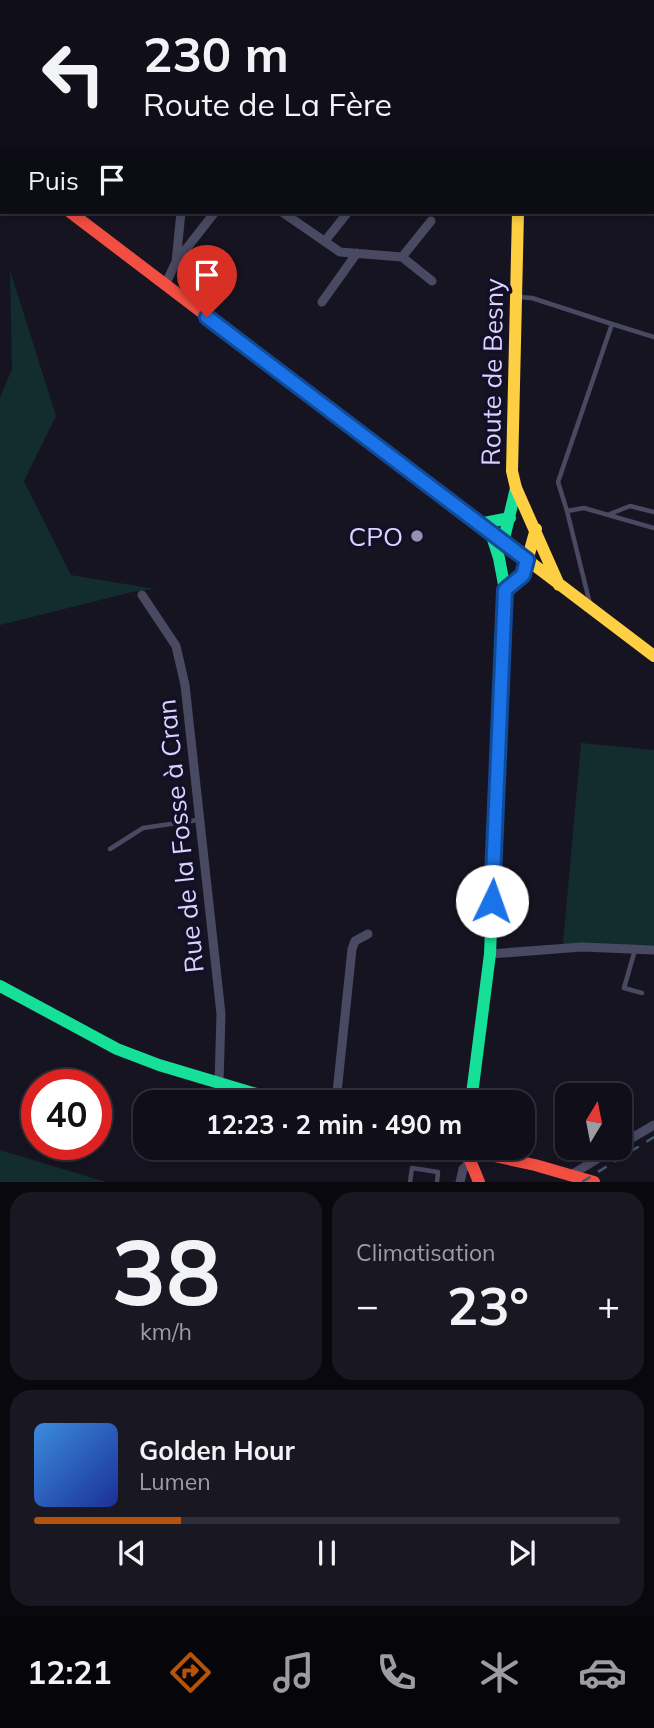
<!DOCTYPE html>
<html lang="fr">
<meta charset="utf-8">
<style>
body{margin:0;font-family:Mulish,sans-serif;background:#191822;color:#f1f3f6;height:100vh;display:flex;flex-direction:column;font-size:26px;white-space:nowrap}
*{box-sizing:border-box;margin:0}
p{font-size:23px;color:#9c9ca2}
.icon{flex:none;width:38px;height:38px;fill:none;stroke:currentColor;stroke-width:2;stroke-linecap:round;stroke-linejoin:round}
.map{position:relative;height:1182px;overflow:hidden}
.details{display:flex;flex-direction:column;gap:10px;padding:10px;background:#09080e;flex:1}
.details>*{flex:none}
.hud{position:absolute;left:0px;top:0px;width:654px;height:214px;box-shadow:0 4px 10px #0003,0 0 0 2px #302f38;background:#100f19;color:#f1f3f6;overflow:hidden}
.needle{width:46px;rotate:10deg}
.buttons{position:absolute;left:555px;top:1083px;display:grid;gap:14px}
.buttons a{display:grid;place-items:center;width:77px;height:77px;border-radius:14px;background:#100f19;box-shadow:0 4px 10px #0003,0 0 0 2px #302f38;font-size:35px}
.speed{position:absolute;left:21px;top:1069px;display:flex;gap:14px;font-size:35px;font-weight:700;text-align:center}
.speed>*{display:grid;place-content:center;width:91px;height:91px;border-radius:50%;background:#100f19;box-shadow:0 4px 10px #0003,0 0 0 2px #302f38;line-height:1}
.speed .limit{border:10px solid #d22;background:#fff;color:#111}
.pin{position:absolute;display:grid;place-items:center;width:60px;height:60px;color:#fff;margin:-72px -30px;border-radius:50% 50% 50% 0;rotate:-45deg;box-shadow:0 0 7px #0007}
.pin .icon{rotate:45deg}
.me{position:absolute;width:77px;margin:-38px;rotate:3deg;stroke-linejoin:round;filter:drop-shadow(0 0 5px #0008)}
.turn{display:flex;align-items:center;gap:24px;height:147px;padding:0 28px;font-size:32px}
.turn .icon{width:91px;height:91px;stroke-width:2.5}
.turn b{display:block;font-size:49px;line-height:60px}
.then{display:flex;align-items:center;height:66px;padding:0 28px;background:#0003;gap:14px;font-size:26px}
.big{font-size:52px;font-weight:700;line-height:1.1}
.details .tile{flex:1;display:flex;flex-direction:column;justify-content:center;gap:10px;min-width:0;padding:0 24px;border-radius:21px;background:#191822}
.details .dial{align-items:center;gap:0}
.dial b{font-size:91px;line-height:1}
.song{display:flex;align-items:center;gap:21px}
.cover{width:84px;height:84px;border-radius:10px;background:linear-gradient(135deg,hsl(210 70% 55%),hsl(230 70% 35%))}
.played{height:7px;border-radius:4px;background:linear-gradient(90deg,#b45309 25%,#302f38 25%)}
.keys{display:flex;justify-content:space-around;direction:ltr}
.heat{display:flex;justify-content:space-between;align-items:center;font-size:38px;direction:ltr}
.details .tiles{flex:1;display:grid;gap:10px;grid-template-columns:1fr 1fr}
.tile:last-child{grid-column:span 2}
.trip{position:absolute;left:133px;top:1090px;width:402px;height:70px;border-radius:21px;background:#100f19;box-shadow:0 4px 10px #0003,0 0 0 2px #302f38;font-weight:700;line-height:70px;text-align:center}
.tabs{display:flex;height:112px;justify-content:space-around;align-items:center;background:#06060a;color:#9c9ca2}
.tabs .icon{width:49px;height:49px}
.tabs .current{color:#b45309}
.tabs b{font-size:32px;color:#f1f3f6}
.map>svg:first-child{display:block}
.green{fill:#132c2d}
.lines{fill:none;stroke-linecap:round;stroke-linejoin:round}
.lane{stroke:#4a4962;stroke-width:4.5}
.street{stroke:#4a4962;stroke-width:9}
.fast{stroke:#16e098;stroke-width:12}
.slow{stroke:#ffcf43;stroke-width:12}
.jam{stroke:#f24e42;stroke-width:12}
.rail{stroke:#43596b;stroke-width:2.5;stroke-dasharray:10 9;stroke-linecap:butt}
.route-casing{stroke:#114b97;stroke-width:18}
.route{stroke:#1a73e8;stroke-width:12}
.poi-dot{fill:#9591b1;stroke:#130f26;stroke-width:2.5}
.labels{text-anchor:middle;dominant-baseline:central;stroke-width:7;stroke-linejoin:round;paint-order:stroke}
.street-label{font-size:26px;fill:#d9d4ff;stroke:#130f26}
.poi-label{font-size:26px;fill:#d9d4ff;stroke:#130f26;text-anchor:end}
</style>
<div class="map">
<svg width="654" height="1182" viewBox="0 0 654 1182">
<rect width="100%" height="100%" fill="#161421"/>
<path class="green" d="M10,270l46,146 -32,65 47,94 84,14 -23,3 -132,33v-228l12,-28z
M581,743l73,7v195l-91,-1z
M0,1150l106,32h-106z"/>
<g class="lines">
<path class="lane" d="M591,2v-2
M653,117h1
M653,206h1
M519,297l13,1 80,26
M567,511l-9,-29 54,-158 42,13
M610,514l20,-8 24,6
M590,604l-23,-93 17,-3 70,20
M110,849l33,-21 55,-8
M635,950l-11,38 18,5
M410,1182l2,-14 26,4 -1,10"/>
<path class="street" d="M171,0v2
M49,2v-2
M264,2l1,-2
M374,2l1,-2
M282,212l58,40 62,5 29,-36
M325,241l23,-29
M402,257l30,24
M176,262l5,-50
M165,285l11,-23 39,-50
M322,302l35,-49
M142,595l34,51 9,39 36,329 -2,69
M490,954l92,-7 72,3
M336,1102l16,-153 3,-8 13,-7
M620,1145l34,-20
M571,1175l44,-27
M460,1182l3,-13 7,-7"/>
<path class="fast" d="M479,524l31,-6
M502,547l14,-59
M0,986l117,63 42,16 124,37
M471,1102l19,-148 15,-364 -6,-32 -8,-25"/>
<path class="slow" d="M524,2l1,-2
M0,159l2,1
M518,212l-6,259 4,17 43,97
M513,549l141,107
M505,590l18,-15 13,-46"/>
<path class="jam" d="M70,212l443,337
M458,1148l77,17 59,17
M465,1148l14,34"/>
<path class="rail" d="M582,1182l72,-45"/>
</g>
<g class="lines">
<g class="route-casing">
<path id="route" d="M207,317l320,243 -4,15 -18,15 -13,311"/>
</g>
<use href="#route" class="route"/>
</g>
<circle class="poi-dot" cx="417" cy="536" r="7"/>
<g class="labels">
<g class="street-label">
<text transform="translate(492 372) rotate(-89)">Route de Besny</text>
<text transform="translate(180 836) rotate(-96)">Rue de la Fosse à Cran</text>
</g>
<g class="poi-label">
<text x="403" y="536">CPO</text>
</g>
</g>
</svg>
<div class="buttons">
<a><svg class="needle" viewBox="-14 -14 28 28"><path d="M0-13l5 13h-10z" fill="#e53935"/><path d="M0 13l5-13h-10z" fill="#9c9ca2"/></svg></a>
</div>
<div class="speed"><div class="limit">40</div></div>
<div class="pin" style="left:207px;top:317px;background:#d93025"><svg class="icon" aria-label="arrive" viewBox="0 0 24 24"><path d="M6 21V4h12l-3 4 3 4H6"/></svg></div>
<svg class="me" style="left:492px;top:901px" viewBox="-20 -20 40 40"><circle r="19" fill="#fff"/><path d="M0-13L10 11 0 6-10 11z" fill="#1a73e8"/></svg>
<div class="trip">12:23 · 2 min · 490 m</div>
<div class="hud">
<div class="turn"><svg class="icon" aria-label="left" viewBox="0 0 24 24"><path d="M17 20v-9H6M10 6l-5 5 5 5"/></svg><div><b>230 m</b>Route de La Fère</div></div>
<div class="then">Puis<svg class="icon" aria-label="arrive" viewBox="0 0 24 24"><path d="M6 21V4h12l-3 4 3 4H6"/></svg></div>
</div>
</div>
<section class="details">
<div class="tiles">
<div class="tile dial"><b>38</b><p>km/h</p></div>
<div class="tile"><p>Climatisation</p>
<div class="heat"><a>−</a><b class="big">23°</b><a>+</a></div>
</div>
<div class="tile">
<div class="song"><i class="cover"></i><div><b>Golden Hour</b><p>Lumen</p></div></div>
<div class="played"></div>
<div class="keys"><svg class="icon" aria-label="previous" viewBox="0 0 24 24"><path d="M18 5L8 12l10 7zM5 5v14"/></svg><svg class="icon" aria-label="pause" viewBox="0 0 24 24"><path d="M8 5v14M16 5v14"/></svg><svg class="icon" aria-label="next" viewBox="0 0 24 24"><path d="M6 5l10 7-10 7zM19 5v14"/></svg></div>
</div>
</div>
</section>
<nav class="tabs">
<b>12:21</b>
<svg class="icon current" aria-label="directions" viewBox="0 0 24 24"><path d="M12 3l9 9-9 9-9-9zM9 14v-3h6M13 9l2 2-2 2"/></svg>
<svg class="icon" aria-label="music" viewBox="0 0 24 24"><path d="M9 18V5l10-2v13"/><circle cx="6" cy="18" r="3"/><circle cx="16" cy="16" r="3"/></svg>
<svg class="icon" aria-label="phone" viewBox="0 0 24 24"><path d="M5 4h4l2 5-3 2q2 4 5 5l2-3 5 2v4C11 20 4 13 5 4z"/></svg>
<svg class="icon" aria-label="climate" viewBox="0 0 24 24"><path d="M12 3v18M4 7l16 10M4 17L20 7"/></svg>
<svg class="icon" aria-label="car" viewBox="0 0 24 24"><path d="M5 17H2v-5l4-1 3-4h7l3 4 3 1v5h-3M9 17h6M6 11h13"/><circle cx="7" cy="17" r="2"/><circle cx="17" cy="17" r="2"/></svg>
</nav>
